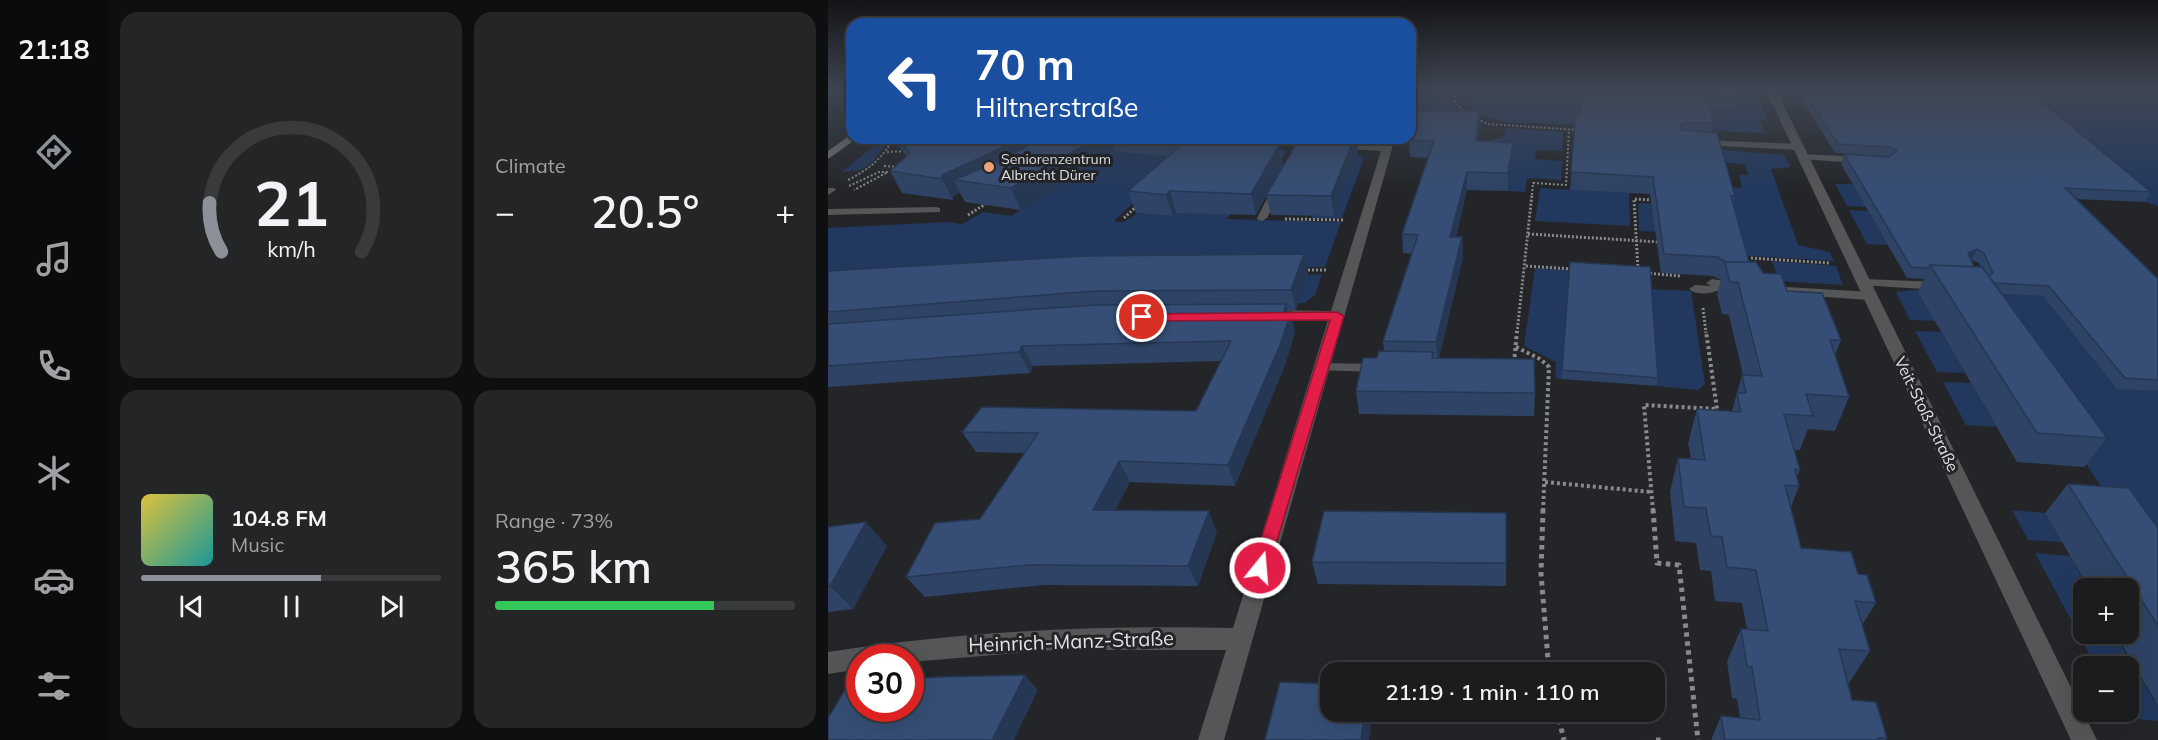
<!DOCTYPE html>
<meta charset="utf-8">
<style>
body{margin:0;font-family:Mulish,sans-serif;background:#232527;color:#f1f3f6;height:100vh;display:flex;flex-direction:column;font-size:22px;white-space:nowrap}
*{box-sizing:border-box;margin:0}
p{font-size:20px;color:#9fa1a4}
.icon{flex:none;width:33px;height:33px;fill:none;stroke:currentColor;stroke-width:2;stroke-linecap:round;stroke-linejoin:round}
.map{position:relative;flex:1;overflow:hidden}
.drawer{display:flex;flex-direction:column;gap:12px;padding:12px;background:#0e0f10;width:720px}
.drawer>*{flex:none}
.banner{position:absolute;left:18px;top:18px;width:570px;height:126px;border-radius:18px;box-shadow:0 6px 24px #0002,0 0 0 2px #383a3c;background:#1a4fa0;color:#fff;overflow:hidden}
.tools{position:absolute;left:1245px;top:578px;display:grid;gap:12px}
.tools a{display:grid;place-items:center;width:66px;height:66px;border-radius:12px;background:#1a1c1e;box-shadow:0 6px 24px #0002,0 0 0 2px #383a3c;font-size:30px}
.speed{position:absolute;left:18px;top:644px;display:flex;gap:12px;font-size:30px;font-weight:700;text-align:center}
.speed>*{display:grid;place-content:center;width:78px;height:78px;border-radius:50%;background:#1a1c1e;box-shadow:0 6px 24px #0002,0 0 0 2px #383a3c;line-height:1}
.speed .limit{border:9px solid #d22;background:#fff;color:#111}
.pin{position:absolute;display:grid;place-items:center;width:51px;height:51px;color:#fff;margin:-26px;border:3px solid #fff;border-radius:50%;box-shadow:0 2px 6px #0007}
.me{position:absolute;width:66px;margin:-33px;rotate:17deg;stroke-linejoin:round;filter:drop-shadow(0 0 4px #0008)}
.turn{display:flex;align-items:center;gap:21px;height:126px;padding:0 30px;font-size:27px}
.turn .icon{width:78px;height:78px;stroke-width:2.5}
.turn b{display:block;font-size:42px;line-height:51px}
.big{font-size:45px;font-weight:600;line-height:1.1}
.drawer .card{flex:1;display:flex;flex-direction:column;justify-content:center;gap:9px;min-width:0;padding:0 21px;border-radius:18px;background:#232527}
.drawer .dial{align-items:center;gap:0}
.dial svg{height:156px;overflow:visible;fill:none;stroke:#383a3c;stroke-width:7;stroke-linecap:round;text-anchor:middle}
.dial text{fill:#f1f3f6;stroke:none}
.song{display:flex;align-items:center;gap:18px}
.cover{width:72px;height:72px;border-radius:9px;background:linear-gradient(135deg,hsl(50 70% 55%),hsl(180 70% 35%))}
.played{height:6px;border-radius:3px;background:linear-gradient(90deg,#8c9099 60%,#383a3c 60%)}
.keys{display:flex;justify-content:space-around;direction:ltr}
.heat{display:flex;justify-content:space-between;align-items:center;font-size:33px;direction:ltr}
.charge{height:9px;border-radius:4px;background:linear-gradient(90deg,#34c759 73%,#383a3c 0)}
.drawer .tiles{flex:1;display:grid;gap:12px;grid-template-columns:repeat(2,1fr)}
.trip{position:absolute;left:492px;top:662px;width:345px;height:60px;border-radius:18px;background:#1a1c1e;box-shadow:0 6px 24px #0002,0 0 0 2px #383a3c;font-weight:600;line-height:60px;text-align:center}
main{display:flex;flex:1;min-height:0}
.tab-bar{display:flex;flex-direction:column;width:108px;justify-content:space-around;align-items:center;background:#0a0b0c;color:#9fa1a4}
.tab-bar .icon{width:42px;height:42px}
.tab-bar .active{color:#8c9099}
.tab-bar b{font-size:27px;color:#f1f3f6}
.map>svg:first-child{display:block}
.green{fill:#22385e}
.lines{fill:none;stroke-linecap:round;stroke-linejoin:round}
.path-far3{stroke:#888a8c;stroke-width:2;stroke-dasharray:2 2;stroke-linecap:butt}
.path-far2{stroke:#888a8c;stroke-width:3;stroke-dasharray:2 2;stroke-linecap:butt}
.path-far1{stroke:#888a8c;stroke-width:4;stroke-dasharray:3 3;stroke-linecap:butt}
.path{stroke:#888a8c;stroke-width:5;stroke-dasharray:4.5 4.5;stroke-linecap:butt}
.service{fill:#555657;fill-rule:evenodd}
.minor{fill:#555657;fill-rule:evenodd}
.secondary{fill:#707174;fill-rule:evenodd}
.wall{fill:#2e4365;fill-rule:evenodd}
.shaded-wall{fill:#263753}
.building{fill:#364e76;stroke:#263753;stroke-width:1.5}
.route{fill:#e11d48;stroke:#92132f;stroke-width:1.5}
.poi-dot{fill:#efa377;stroke:#232528;stroke-width:2}
.labels{text-anchor:middle;dominant-baseline:central;stroke-width:6;stroke-linejoin:round;paint-order:stroke}
.far-poi-label{font-size:14px;fill:#e1e2e4;stroke:#232528;text-anchor:start}
.street-label{font-size:16px;fill:#e1e2e4;stroke:#232528}
.near-street-label{font-size:20px;fill:#e1e2e4;stroke:#232528}
</style>
<main>
<nav class="tab-bar">
<b>21:18</b>
<svg class="icon active" aria-label="directions" viewBox="0 0 24 24"><path d="M12 3l9 9-9 9-9-9zM9 14v-3h6M13 9l2 2-2 2"/></svg>
<svg class="icon" aria-label="music" viewBox="0 0 24 24"><path d="M9 18V5l10-2v13"/><circle cx="6" cy="18" r="3"/><circle cx="16" cy="16" r="3"/></svg>
<svg class="icon" aria-label="phone" viewBox="0 0 24 24"><path d="M5 4h4l2 5-3 2q2 4 5 5l2-3 5 2v4C11 20 4 13 5 4z"/></svg>
<svg class="icon" aria-label="climate" viewBox="0 0 24 24"><path d="M12 3v18M4 7l16 10M4 17L20 7"/></svg>
<svg class="icon" aria-label="car" viewBox="0 0 24 24"><path d="M5 17H2v-5l4-1 3-4h7l3 4 3 1v5h-3M9 17h6M6 11h13"/><circle cx="7" cy="17" r="2"/><circle cx="17" cy="17" r="2"/></svg>
<svg class="icon" aria-label="filters" viewBox="0 0 24 24"><path d="M4 7h16M4 17h16"/><circle cx="9" cy="7" r="2"/><circle cx="15" cy="17" r="2"/></svg>
</nav>
<section class="drawer">
<div class="tiles">
<div class="card dial"><svg viewBox="0 0 100 80">
<path d="M14 69A42 42 0 1 1 86 69"/>
<path d="M14 69A42 42 0 0 1 8 44" stroke="#8c9099"/>
<text x="50" y="56" font-size="32" font-weight="700">21</text>
<text x="50" y="72" font-size="11">km/h</text>
</svg></div>
<div class="card"><p>Climate</p>
<div class="heat"><a>−</a><b class="big">20.5°</b><a>+</a></div>
</div>
<div class="card">
<div class="song"><i class="cover"></i><div><b>104.8 FM</b><p>Music</p></div></div>
<div class="played"></div>
<div class="keys"><svg class="icon" aria-label="previous" viewBox="0 0 24 24"><path d="M18 5L8 12l10 7zM5 5v14"/></svg><svg class="icon" aria-label="pause" viewBox="0 0 24 24"><path d="M8 5v14M16 5v14"/></svg><svg class="icon" aria-label="next" viewBox="0 0 24 24"><path d="M6 5l10 7-10 7zM19 5v14"/></svg></div>
</div>
<div class="card"><p>Range · 73%</p><b class="big">365 km</b><div class="charge"></div></div>
</div>
</section>
<div class="map">
<svg width="1330" height="740" viewBox="0 0 1330 740">
<rect width="100%" height="100%" fill="#232528"/>
<path class="green" d="M591,88h31l1,18 6,6 -17,6 -29,1z
M635,88h145l102,21 29,1 -35,-22h49l14,32h-8l6,13 -260,-11c-21,-6 -41,-9 -42,-34z
M1183,88h140l7,5v113l-13,-4 -83,-70 -68,130 -53,-1 -37,-79z
M679,128l56,4 -1,19 -26,-1 -1,9 27,2 -1,19 -34,-2 -2,14 -17,-1 3,-22 -40,-23 32,-9z
M56,138h6l-17,24 -13,8 -18,2z
M301,142l10,11 31,5 31,-15 -82,73 -4,4 1,2h8l14,-9 35,3 59,-59 28,-9 27,2 -8,15h-19l-33,54 114,3 -16,45 -139,1 -358,17v-57l121,-6 13,2 21,-12 28,4z
M868,148l89,7 5,12 -19,2 27,76 32,7 4,9 -97,-6 -23,-69 28,2 -3,-13h9l-3,-11 -29,-2z
M529,154l7,4 -22,60h-31z
M1007,184h18l13,23 -19,-1z
M712,188l89,5 1,33 -95,-5z
M813,203l18,1 15,29 -35,-2 -1,-27z
M1021,210l19,1 20,34 -21,-1z
M944,261l64,5 7,19 -64,-4z
M707,268l34,2 -8,109 -6,-1 1,-16 -32,-16z
M494,274l-7,21 -10,8 -93,2 88,-8 7,-22z
M822,289l41,2 14,93 -7,6 -41,-4z
M1085,290l130,6 74,92 41,3v182l-172,-261 -58,-4 7,13 -25,-1 -14,-28z
M1087,331l26,1 24,41 -28,-1z
M1115,382l28,1 25,44 -30,-2z
M1184,510l33,3 17,29 -34,-2z
M1207,553l35,3 18,32h-4l-1,31 -13,-1z
M1251,635l38,4 41,68v14l-34,-3 -4,-7h8v-45h-32z"/>
<g class="lines">
<path class="path-far3" d="M628,88l-1,15 10,10
M649,119l11,5 91,6
M582,122l9,-1
M59,152l20,-1
M56,166l14,1
M20,180c21,-11 34,-21 46,-42
M21,186l30,-14h9l-34,18
M704,195l1,-12 33,2 3,-55"/>
<path class="path-far2" d="M140,215l19,-12
M296,218l14,-13
M457,219l59,1
M700,234l132,8
M923,258l79,5
M698,266l47,3
M476,270h22
M810,270l-4,-71 20,1
M818,273l34,3
M875,308l3,25
M689,333l15,-139"/>
<path class="path-far1" d="M688,347l24,12 9,8 -6,144
M686,363l3,-32
M717,482l106,10
M825,511l-9,-106 73,4 -11,-78"/>
<path class="path" d="M715,509l-2,64 8,99
M825,509l4,54 22,2 19,175
M729,711l7,29
M828,740h8"/>
<path class="service" d="M875,140l96,4 4,3 -4,3 -99,-5v-4z
M975,154l58,3 5,3 -5,3 -61,-4 -2,-2z
M0,188h6l2,2 -8,5z
M448,188l5,3 -14,27 -5,3 -4,-1 -1,-2 14,-27z
M108,207l4,1v4l-112,3v-6z
M884,279l25,4 6,4 -6,4c-4,-1 -11,-3 -15,-2 -10,4 -23,8 -33,0l6,-4 16,1 -5,-3z
M1036,279l76,3 6,4 -6,4 -80,-5 -2,-2 2,-2z
M943,286l99,6 6,4 -6,4 -103,-7 -2,-3z
M493,363l57,1 7,4 -7,4 -62,-2 -2,-3z"/>
<path class="minor" d="M937,88h10l322,652h-26z
M391,138h57l107,6 2,-6h10l-171,602h-26l28,-90h-173l-143,12v-5h-50v12l-32,5v-22c134,-21 269,-27 405,-24l95,-308h-59l-8,-5 8,-5 62,1 50,-160 -157,-10z"/>
<path class="secondary" d="M24,134v4l4,1 -28,20v-8z"/>
</g>
<path class="wall" d="M753,88h159l3,6 -4,16 -29,-1 4,14 -2,10 23,63 -2,8 16,58 38,29 54,49 -6,15 14,42 -14,34 -27,-2 -8,21h-6l6,20 -3,6 2,10 -8,21 10,41 57,26 18,29 -14,22 8,26 -21,32h-1l4,17 35,38 -1,2h-175l10,-24 19,2 -3,-19 -5,-1 -5,-37 14,-32h6l-5,-26 -27,-2 -4,-30 -11,-1 -4,-27 -21,-2 -5,-49 8,-34 13,1 -3,-16 9,-34 35,2 10,-36h1l-14,-60 -7,-1 -5,-20 4,-14 -8,-4 -52,-3 -11,-79 -80,-4 6,-75h4z
M967,88h230l126,104 -6,10 -70,-3 83,80v112l-41,-2 -74,-93 -41,-2 105,144 -23,29 -67,-5 -99,-170 6,-13 -17,-1 -66,-114 3,-10 44,3 -2,-1 -51,-3zM1144,259l7,4 2,4h-7l-3,-7z
M651,128l-1,13 35,19 -5,31 -41,-1 -11,47h6l1,20 -24,101 96,35 -1,23 -175,-2 -3,-23 21,-33 7,-7 -1,-10 29,-87 -9,-1 -1,-19 26,-76 -18,-1 -1,-17z
M63,138h352l1,6 39,21 -13,23 30,-50h63v3l-6,-1 1,12 -24,64 -63,-1 -5,-19 -10,19 -80,-2 -3,3 -37,-3 -8,-22 40,-34 -53,-6 -94,59 -56,-8 -5,-9 -7,3v4l-51,-7 -12,-22 17,-15z
M742,262l88,116 -1,8 -96,-7z
M0,271l480,2 -12,37h-8v2h3l4,20 -10,33 -50,121 -105,-4 -15,28 102,22 -19,54 -154,-1 -119,12 -19,-20 74,-58 44,-66 -48,-1 -14,-20 234,-21 25,-50 -188,5 -3,7 -202,14z
M1240,484l90,44v178l-43,-73h13v-45h-39l-44,-75z
M0,527l59,19 -34,63 -25,3z
M484,562l194,1v23l-188,-2z"/>
<path class="shaded-wall" d="M651,111v17l-3,30v-17z
M857,123l-3,16 -4,2 3,-17z
M191,138h43l-108,42 6,13 -7,3v4l-11,-21v-4z
M268,138h15l4,13 -94,59 -10,-22z
M398,138h17l1,7 -25,-1z
M526,138h3l1,14 -24,64 -3,-20z
M685,143v17l-5,31v-18z
M451,145l4,20 -27,50 -5,-21z
M639,172v18l-16,66 -1,-19z
M342,191l6,22 -3,3 -7,-21z
M634,237l1,20 -25,105 -2,-20z
M1149,249l-5,10 -9,4 5,-10z
M476,254l4,19 -12,37 -5,-20z
M458,304l3,12 2,-4 4,20 -10,33 -50,121 -7,-21z
M194,346l11,20 -3,7 -11,-21z
M291,461l11,21 -26,49 -11,-21z
M381,511l8,21 -19,54 -10,-20z
M38,522l21,24 -34,63 -23,-23z
M197,675l13,15 -24,50h-22z
M537,711h9l-5,29h-8z"/>
<path class="building" d="M754,88h158l3,6 -37,-1 8,30h-29l-4,1v6l36,3 18,63h-4l18,66h-23l-8,-5 -54,-3 -11,-77 -82,-5 5,-57h5z
M974,88h223l126,104 -86,-4 93,91v101l-33,-2 -76,-92 -55,-3 -5,-7 4,-3 -9,-20 -7,-4 -9,4 6,14 -44,-2 -1,3 -18,-1 -67,-113 45,3 8,-6 -8,-4 -51,-3z
M589,111h62l-3,30 37,2 -5,30 -41,-1 -17,65h12l-26,105 -53,-1 35,-106 -16,-1 32,-93 -25,-1z
M69,138h122l-22,12 -55,25v4l-52,-8 20,-18z
M212,138h56l-85,50 -57,-8 52,-22z
M344,138h54l-7,6 60,1 -28,49 -81,-3 -4,4 -38,-4 59,-51z
M472,138h54l-23,58 -65,-1z
M476,254l-13,36 -196,1 -267,21v-41l258,-15z
M742,262l80,5 8,111 -96,-8z
M897,262h31l7,11 18,1 6,17 35,2 19,47h-11l19,57 -43,-3 7,22 -29,-2 16,56 -5,-1 4,17 -14,-1 16,63 50,4 7,22 9,1 9,28 -21,-2 15,50 -31,-2 13,51 24,2 11,36h-9l1,2h-154l-4,-24 39,4 -8,-53h-5l-6,-38 27,2 -12,-61 -29,-3 -5,-30 -11,-1 -5,-28 -22,-1 -6,-49 27,2 -8,-51 44,3 -4,-19h9l-4,-18 20,1 -24,-94h-8z
M1102,265l52,2 125,171 -70,-5z
M458,304l-2,8h7l-11,33 -52,120 -109,-4 -26,49 116,1 -21,55 -159,-1 -123,12 29,-54 45,-4 58,-86 -76,-1 20,-25 214,4 35,-70 -209,5 -3,6 -191,14v-42l267,-19z
M551,351l54,1 -1,6 102,1 1,34 -179,-2 7,-33h14z
M1240,484l61,4 29,40v98z
M496,511l182,2v50l-194,-1z
M38,522l-36,64h-2v-59z
M197,675l-33,65h-164v-22l21,-35 11,-1v26h50v-29l29,-2z
M452,682l50,2v27h35l-4,29h-96z"/>
<linearGradient id="sky" x2="0" y2="1"><stop stop-color="#131416"/><stop offset="0.46" stop-color="#3f4653"/><stop offset="1" stop-color="#3f4653" stop-opacity="0"/></linearGradient>
<rect width="1330" height="192" fill="url(#sky)"/>
<path class="route" d="M509,312l7,4 -75,252 -2,6 -7,2 -6,-2 -2,-6 78,-248 -188,1 -6,-4 6,-3z"/>
<circle class="poi-dot" cx="161" cy="167" r="6"/>
<g class="labels">
<g class="far-poi-label">
<text x="173" y="159">Seniorenzentrum<tspan x="173" dy="16">Albrecht Dürer</tspan></text>
</g>
<g class="street-label">
<text transform="translate(1099 414) rotate(64)">Veit-Stoß-Straße</text>
</g>
<g class="near-street-label">
<text transform="translate(243 641) rotate(-2)">Heinrich-Manz-Straße</text>
</g>
</g>
</svg>
<div class="tools">
<a>+</a>
<a>−</a>
</div>
<div class="speed"><div class="limit">30</div></div>
<div class="pin" style="left:314px;top:317px;background:#d93025"><svg class="icon" aria-label="arrive" viewBox="0 0 24 24"><path d="M6 21V4h12l-3 4 3 4H6"/></svg></div>
<svg class="me" style="left:432px;top:568px" viewBox="-20 -20 40 40"><circle r="17" fill="#e11d48" stroke="#fff" stroke-width="3"/><path d="M0-11L8 9 0 5-8 9z" fill="#fff"/></svg>
<div class="trip">21:19 · 1 min · 110 m</div>
<div class="banner">
<div class="turn"><svg class="icon" aria-label="left" viewBox="0 0 24 24"><path d="M17 20v-9H6M10 6l-5 5 5 5"/></svg><div><b>70 m</b>Hiltnerstraße</div></div>
</div>
</div>
</main>
